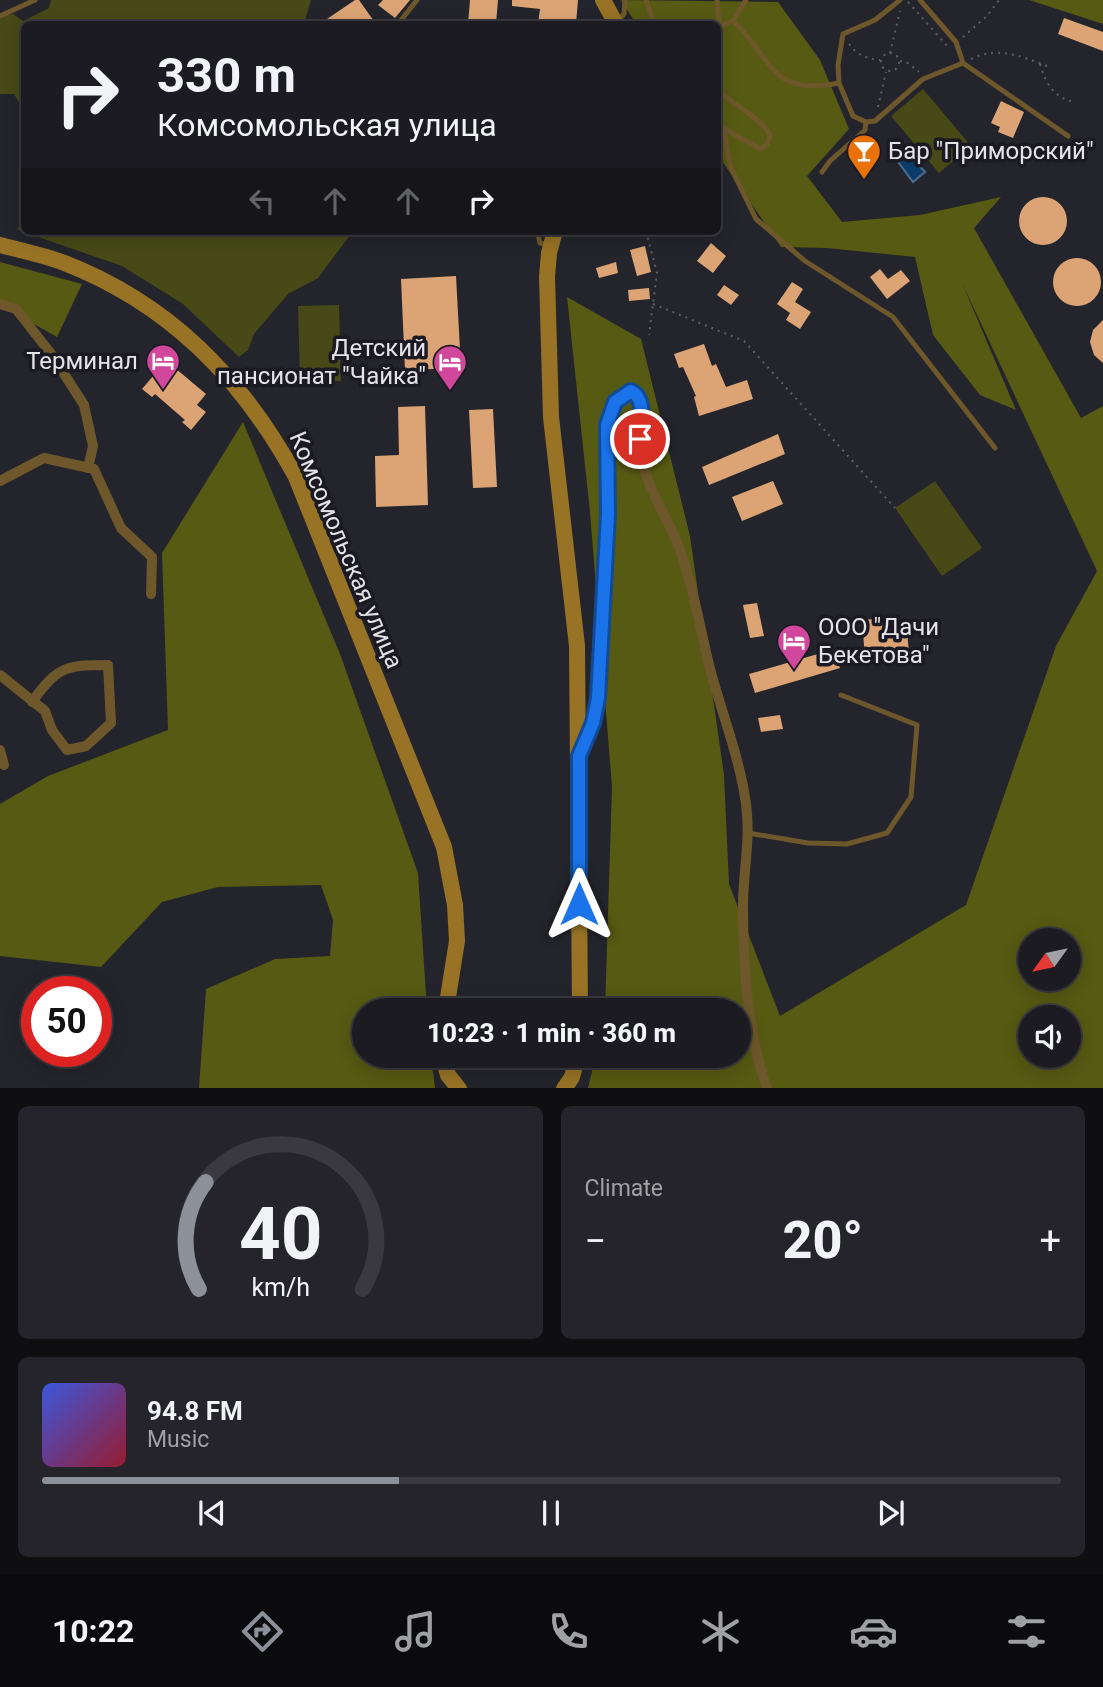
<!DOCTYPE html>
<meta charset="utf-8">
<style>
body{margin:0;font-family:Roboto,sans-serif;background:#24242a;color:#f1f3f6;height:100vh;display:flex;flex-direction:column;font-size:26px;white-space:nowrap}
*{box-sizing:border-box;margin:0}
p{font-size:23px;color:#a0a1a5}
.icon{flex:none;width:38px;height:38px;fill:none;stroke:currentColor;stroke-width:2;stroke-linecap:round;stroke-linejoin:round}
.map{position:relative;height:1088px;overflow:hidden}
.details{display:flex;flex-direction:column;gap:18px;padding:18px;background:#0f0f12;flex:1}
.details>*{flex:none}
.guide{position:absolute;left:21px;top:21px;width:700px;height:214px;border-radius:10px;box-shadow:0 4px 18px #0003,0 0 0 2px #39393f;background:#1b1b21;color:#f1f3f6;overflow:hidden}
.needle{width:46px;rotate:237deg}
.controls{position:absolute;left:1018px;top:928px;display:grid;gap:14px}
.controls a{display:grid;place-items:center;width:63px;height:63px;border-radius:50%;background:#1b1b21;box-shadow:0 4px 18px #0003,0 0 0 2px #39393f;font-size:35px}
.speed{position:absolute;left:21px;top:976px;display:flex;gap:14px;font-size:35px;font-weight:700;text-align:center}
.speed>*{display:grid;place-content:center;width:91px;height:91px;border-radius:50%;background:#1b1b21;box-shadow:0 4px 18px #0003,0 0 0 2px #39393f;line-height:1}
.speed .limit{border:10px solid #d22;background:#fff;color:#111}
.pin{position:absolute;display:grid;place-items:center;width:60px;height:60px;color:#fff;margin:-30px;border:4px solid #fff;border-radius:50%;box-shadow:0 2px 7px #0007}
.me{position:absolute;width:77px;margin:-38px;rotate:0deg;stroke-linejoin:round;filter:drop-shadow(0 0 5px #0008)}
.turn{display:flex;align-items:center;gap:24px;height:147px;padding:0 21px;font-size:32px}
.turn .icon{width:91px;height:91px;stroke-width:2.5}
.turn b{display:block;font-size:49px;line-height:60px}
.lanes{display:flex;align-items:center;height:66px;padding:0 21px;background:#0003;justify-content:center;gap:35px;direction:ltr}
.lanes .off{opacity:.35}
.big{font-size:52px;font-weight:800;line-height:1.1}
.details .tile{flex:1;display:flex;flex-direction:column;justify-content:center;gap:10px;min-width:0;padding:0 24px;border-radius:10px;background:#24242a}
.details .dial{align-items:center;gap:0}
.dial svg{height:182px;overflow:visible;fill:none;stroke:#39393f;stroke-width:7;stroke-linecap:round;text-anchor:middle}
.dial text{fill:#f1f3f6;stroke:none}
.song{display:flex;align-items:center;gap:21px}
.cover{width:84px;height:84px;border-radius:10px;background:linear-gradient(135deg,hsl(230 70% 55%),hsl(350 70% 35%))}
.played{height:7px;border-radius:4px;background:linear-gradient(90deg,#8c9099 35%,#39393f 35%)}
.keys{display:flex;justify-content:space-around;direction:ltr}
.heat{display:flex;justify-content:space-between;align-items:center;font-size:38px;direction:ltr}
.details .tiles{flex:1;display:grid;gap:18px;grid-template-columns:1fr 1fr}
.tile:last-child{grid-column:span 2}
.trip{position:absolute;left:352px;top:998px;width:399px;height:70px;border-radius:35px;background:#1b1b21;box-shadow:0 4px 18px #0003,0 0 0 2px #39393f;font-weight:800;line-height:70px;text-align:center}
.tabs{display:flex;height:112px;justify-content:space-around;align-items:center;background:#0b0b0d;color:#a0a1a5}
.tabs .icon{width:49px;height:49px}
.tabs .on{color:#8c9099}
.tabs b{font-size:32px;color:#f1f3f6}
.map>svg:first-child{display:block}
.green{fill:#474a16}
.forest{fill:#575a12;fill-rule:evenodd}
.water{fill:#0b3b68;stroke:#4c6d8e;stroke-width:2}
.building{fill:#dca474}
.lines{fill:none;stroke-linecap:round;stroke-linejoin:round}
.path{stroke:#5f5f66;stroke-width:2;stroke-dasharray:2 5;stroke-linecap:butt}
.service{stroke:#6e572b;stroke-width:5}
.minor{stroke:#6e572b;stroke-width:10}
.secondary{stroke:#987326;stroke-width:16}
.route-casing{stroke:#114b97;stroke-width:18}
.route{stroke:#1a73e8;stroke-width:12}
.labels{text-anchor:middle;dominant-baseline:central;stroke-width:7;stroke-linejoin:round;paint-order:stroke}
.poi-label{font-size:24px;fill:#e3e3e8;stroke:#1b1a22;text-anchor:start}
.street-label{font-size:24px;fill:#e3e3e8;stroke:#1b1a22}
</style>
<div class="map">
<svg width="1103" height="1089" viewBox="0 0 1103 1089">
<rect width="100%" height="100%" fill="#24242c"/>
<path class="green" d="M51,0h260l-7,24h-280v87l-10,-17h-14v-79l13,-1 10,7 26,-13z
M923,89l48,57 -32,27 -48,-57z
M24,201v30h329l-35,47 -30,16 -34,40 -6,16 -9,7 -56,-53 -61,-38 -104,-36z
M339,305l2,76 -41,1 -2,-76z
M935,481l47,67 -40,28 -47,-68z"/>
<path class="forest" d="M621,0l157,2 42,58 29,69 -42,47 35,46 78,-7 81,-18 -27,31 107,190 22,-12v682h-515l8,-33h142v-45h-133l7,-223 -22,-275 -23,-215 74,42 49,197 34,239 5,109 51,132 186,-111 90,-259 41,-75 -135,-288 54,127 -36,-15 -47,-60 -18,-78 -88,-9 -46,-1 -63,-92v-131h-82zM1031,940h38v38h-38zM1031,1017h38v38h-38z
M1029,0h74v24z
M0,262l82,22 -25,53 -57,-32z
M243,422l97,232 78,219 9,137h-63v45h67l4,33h-236l7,-99 69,-30 55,-3 3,-36 -12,-35 -103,2 -56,15 -61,65 -101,-11v-152l48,-28 120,-46 -6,-177z"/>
<path class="water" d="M902,147l23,25 -12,10 -20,-27 3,-6z"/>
<path class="building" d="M355,0h4l17,24h-15l-3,-3 -5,3h-22l-4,-5z
M383,0h27l-15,18 -17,-13z
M470,0h28l-2,24h-28z
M512,0h66l-2,24h-38l2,-15 -28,-3z
M1064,18l39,14v19l-45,-17z
M1001,101l23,11 -11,26 -15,-6 2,-5 -9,-4z
M1019 221a24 24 0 1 1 48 0a24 24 0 1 1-48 0Z
M711,243l15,13 -13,17 -16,-12z
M645,246l6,26 -14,4 -7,-26z
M1053 282a24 24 0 1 1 48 0a24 24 0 1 1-48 0Z
M616,262l2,11 -19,5 -3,-10z
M880,269l8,10 13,-9 9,11 -23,18 -17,-22z
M456,276l5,92 -56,2 -4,-91z
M792,282l11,7 -8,13 16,10 -11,17 -14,-9 4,-7 -13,-9z
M724,285l15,10 -8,10 -14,-10z
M649,288l1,11 -21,2 -1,-11z
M1103,320v43l-9,-8 -4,-13 3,-12z
M704,344l8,22 4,-2 10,23 21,-7 6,19 -54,17 -5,-19 2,-1 -13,-29 -4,1 -5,-14z
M175,368l31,26 -9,11 9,7 -15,18 -9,-8 3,-2 -30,-26 -3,3 -10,-8 17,-20 9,7z
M425,406l3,99 -52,2 -1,-51 24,-1 -1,-48z
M493,409l4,78 -24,1 -4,-78z
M778,434l7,20 -76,31 -7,-18z
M773,481l10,23 -41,17 -10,-24z
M757,603l7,33 -14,2 -7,-33z
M897,617l1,13 9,-1 2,26 -44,3 -3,-38z
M835,649l5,19 -85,25 -6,-19z
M780,715l3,14 -22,3 -3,-14z"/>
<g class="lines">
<path class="path" d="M908,2l41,46
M963,37l24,-21 12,-16
M849,44c8,11 18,15 31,16
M890,53l10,-42
M881 62a9 9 0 1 1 18 0a9 9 0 1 1-18 0Z
M971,59c26,-13 50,-3 76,7
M900,61l8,2 11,9
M1040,64c6,20 13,33 34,38
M878,107l8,-35
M646,231l11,42 -8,62
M653,304l91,37 151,167"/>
<path class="service" d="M646,0l8,24
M717,0l2,24
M920,0l36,42 7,21
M0,16l35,-16
M733,21l13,-21
M617,22l7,-8 1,-14
M398,24l19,-24
M718,27l15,-6c41,38 36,76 106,62l14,33 13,6 9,-1 48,-42 40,-16 105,73
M839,83l-1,-18 5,-31 32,-14 25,-20
M718,89c15,18 40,25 52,46l-3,10 -7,4 -42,-24
M724,131l6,35 26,53 49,42 88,56 102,131
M822,172l8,-11 35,-31 1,-8
M537,231l3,12 8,2
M748,833l60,10 39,1 40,-11 24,-36 6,-72 -76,-30"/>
<path class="minor" d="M0,304l16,5 36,46 32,50 9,41 -5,22
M0,481l44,-23 50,11 27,59 31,29 -1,37
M0,675l45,36 7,19 15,20 19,-4 25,-23 -3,-58c-42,0 -50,1 -76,37
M0,750l4,15
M580,754l13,-31 5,-25 10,-184 -1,-89 8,-23 16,-11c17,8 7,55 12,74 8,31 28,58 38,88 14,39 20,83 31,123 12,43 28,84 34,128 5,34 -3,68 -3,101 0,61 4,125 24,184"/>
<path class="secondary" d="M603,0l13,24
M555,231l-6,22 -2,24 4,140 26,229 3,364
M0,245c20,5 42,10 62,17 107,41 180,116 234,215l148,370 11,58 2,36 -11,69
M442,1055l6,20 11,14
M564,1089l8,-12 6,-22"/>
</g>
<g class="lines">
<g class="route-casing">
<path id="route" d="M579,904v-148l14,-33 5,-25 10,-184 -1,-89 8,-23 16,-11c16,8 9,32 9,48"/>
</g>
<use href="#route" class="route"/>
</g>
<defs>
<g id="bar-pin" transform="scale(1.75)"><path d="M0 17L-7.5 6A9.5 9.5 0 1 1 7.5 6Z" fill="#e8710a" stroke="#1b1a22"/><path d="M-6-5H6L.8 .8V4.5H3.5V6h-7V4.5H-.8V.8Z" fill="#fff"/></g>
<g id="hotel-pin" transform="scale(1.75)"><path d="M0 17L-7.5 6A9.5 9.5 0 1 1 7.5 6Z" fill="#d1479c" stroke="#1b1a22"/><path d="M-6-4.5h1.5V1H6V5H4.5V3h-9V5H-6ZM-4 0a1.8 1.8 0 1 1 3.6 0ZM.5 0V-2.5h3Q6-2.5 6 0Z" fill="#fff"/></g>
</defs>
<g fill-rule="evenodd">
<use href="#bar-pin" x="864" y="151"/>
<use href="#hotel-pin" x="163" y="361"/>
<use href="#hotel-pin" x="450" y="362"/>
<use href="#hotel-pin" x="794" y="641"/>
</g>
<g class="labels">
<g class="poi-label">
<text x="888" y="151">Бар "Приморский"</text>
<text x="426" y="348" text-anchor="end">Детский<tspan x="426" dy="28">пансионат "Чайка"</tspan></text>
<text x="138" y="361" text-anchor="end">Терминал</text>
<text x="818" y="627">ООО "Дачи<tspan x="818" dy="28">Бекетова"</tspan></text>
</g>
<g class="street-label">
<text transform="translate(346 550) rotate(67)">Комсомольская улица</text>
</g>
</g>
</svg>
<div class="controls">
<a><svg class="needle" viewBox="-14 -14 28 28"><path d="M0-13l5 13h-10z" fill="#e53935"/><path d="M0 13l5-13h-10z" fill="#a0a1a5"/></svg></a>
<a><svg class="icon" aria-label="sound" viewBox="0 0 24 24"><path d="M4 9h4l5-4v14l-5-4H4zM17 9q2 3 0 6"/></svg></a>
</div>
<div class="speed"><div class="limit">50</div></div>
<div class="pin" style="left:640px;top:439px;background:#d93025"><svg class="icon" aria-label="arrive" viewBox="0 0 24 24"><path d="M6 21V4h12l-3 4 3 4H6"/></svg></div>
<svg class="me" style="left:579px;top:904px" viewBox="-20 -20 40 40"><path d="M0-17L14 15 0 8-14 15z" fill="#1a73e8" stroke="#fff" stroke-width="4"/></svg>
<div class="trip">10:23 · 1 min · 360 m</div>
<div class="guide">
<div class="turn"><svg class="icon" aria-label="right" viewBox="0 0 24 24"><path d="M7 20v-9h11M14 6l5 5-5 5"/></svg><div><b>330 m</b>Комсомольская улица</div></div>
<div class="lanes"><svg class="icon off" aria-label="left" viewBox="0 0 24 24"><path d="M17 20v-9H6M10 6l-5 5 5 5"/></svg><svg class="icon off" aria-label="ahead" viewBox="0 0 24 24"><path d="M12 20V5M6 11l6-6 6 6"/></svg><svg class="icon off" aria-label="ahead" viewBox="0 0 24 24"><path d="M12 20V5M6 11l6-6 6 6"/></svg><svg class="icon" aria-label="right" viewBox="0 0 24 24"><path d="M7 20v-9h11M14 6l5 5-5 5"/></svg></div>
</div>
</div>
<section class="details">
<div class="tiles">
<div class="tile dial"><svg viewBox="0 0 100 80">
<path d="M14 69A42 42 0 1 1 86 69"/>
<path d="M14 69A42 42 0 0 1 17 22" stroke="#8c9099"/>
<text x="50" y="56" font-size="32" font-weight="700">40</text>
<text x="50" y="72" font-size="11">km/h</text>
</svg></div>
<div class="tile"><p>Climate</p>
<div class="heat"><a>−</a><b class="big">20°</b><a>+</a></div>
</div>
<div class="tile">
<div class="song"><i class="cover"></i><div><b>94.8 FM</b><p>Music</p></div></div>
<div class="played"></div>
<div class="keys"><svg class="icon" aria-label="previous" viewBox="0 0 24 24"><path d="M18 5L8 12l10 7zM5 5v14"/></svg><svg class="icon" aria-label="pause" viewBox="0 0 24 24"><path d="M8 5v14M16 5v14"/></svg><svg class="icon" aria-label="next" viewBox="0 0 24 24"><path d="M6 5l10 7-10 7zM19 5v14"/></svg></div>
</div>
</div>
</section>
<nav class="tabs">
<b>10:22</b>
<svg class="icon on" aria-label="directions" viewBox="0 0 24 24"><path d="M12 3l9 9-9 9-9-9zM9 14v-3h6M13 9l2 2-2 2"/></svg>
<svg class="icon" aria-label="music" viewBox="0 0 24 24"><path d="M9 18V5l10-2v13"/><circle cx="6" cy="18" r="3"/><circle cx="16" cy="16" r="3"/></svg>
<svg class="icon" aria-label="phone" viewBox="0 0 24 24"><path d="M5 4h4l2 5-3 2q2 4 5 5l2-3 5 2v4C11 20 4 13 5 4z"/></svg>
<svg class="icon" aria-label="climate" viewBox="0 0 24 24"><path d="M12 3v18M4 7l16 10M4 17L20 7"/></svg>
<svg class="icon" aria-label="car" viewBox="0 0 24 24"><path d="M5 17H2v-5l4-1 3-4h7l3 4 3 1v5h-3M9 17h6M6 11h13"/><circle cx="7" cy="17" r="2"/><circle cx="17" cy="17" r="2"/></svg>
<svg class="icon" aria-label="filters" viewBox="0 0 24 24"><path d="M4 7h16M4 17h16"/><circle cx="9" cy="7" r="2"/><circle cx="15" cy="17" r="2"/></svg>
</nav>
